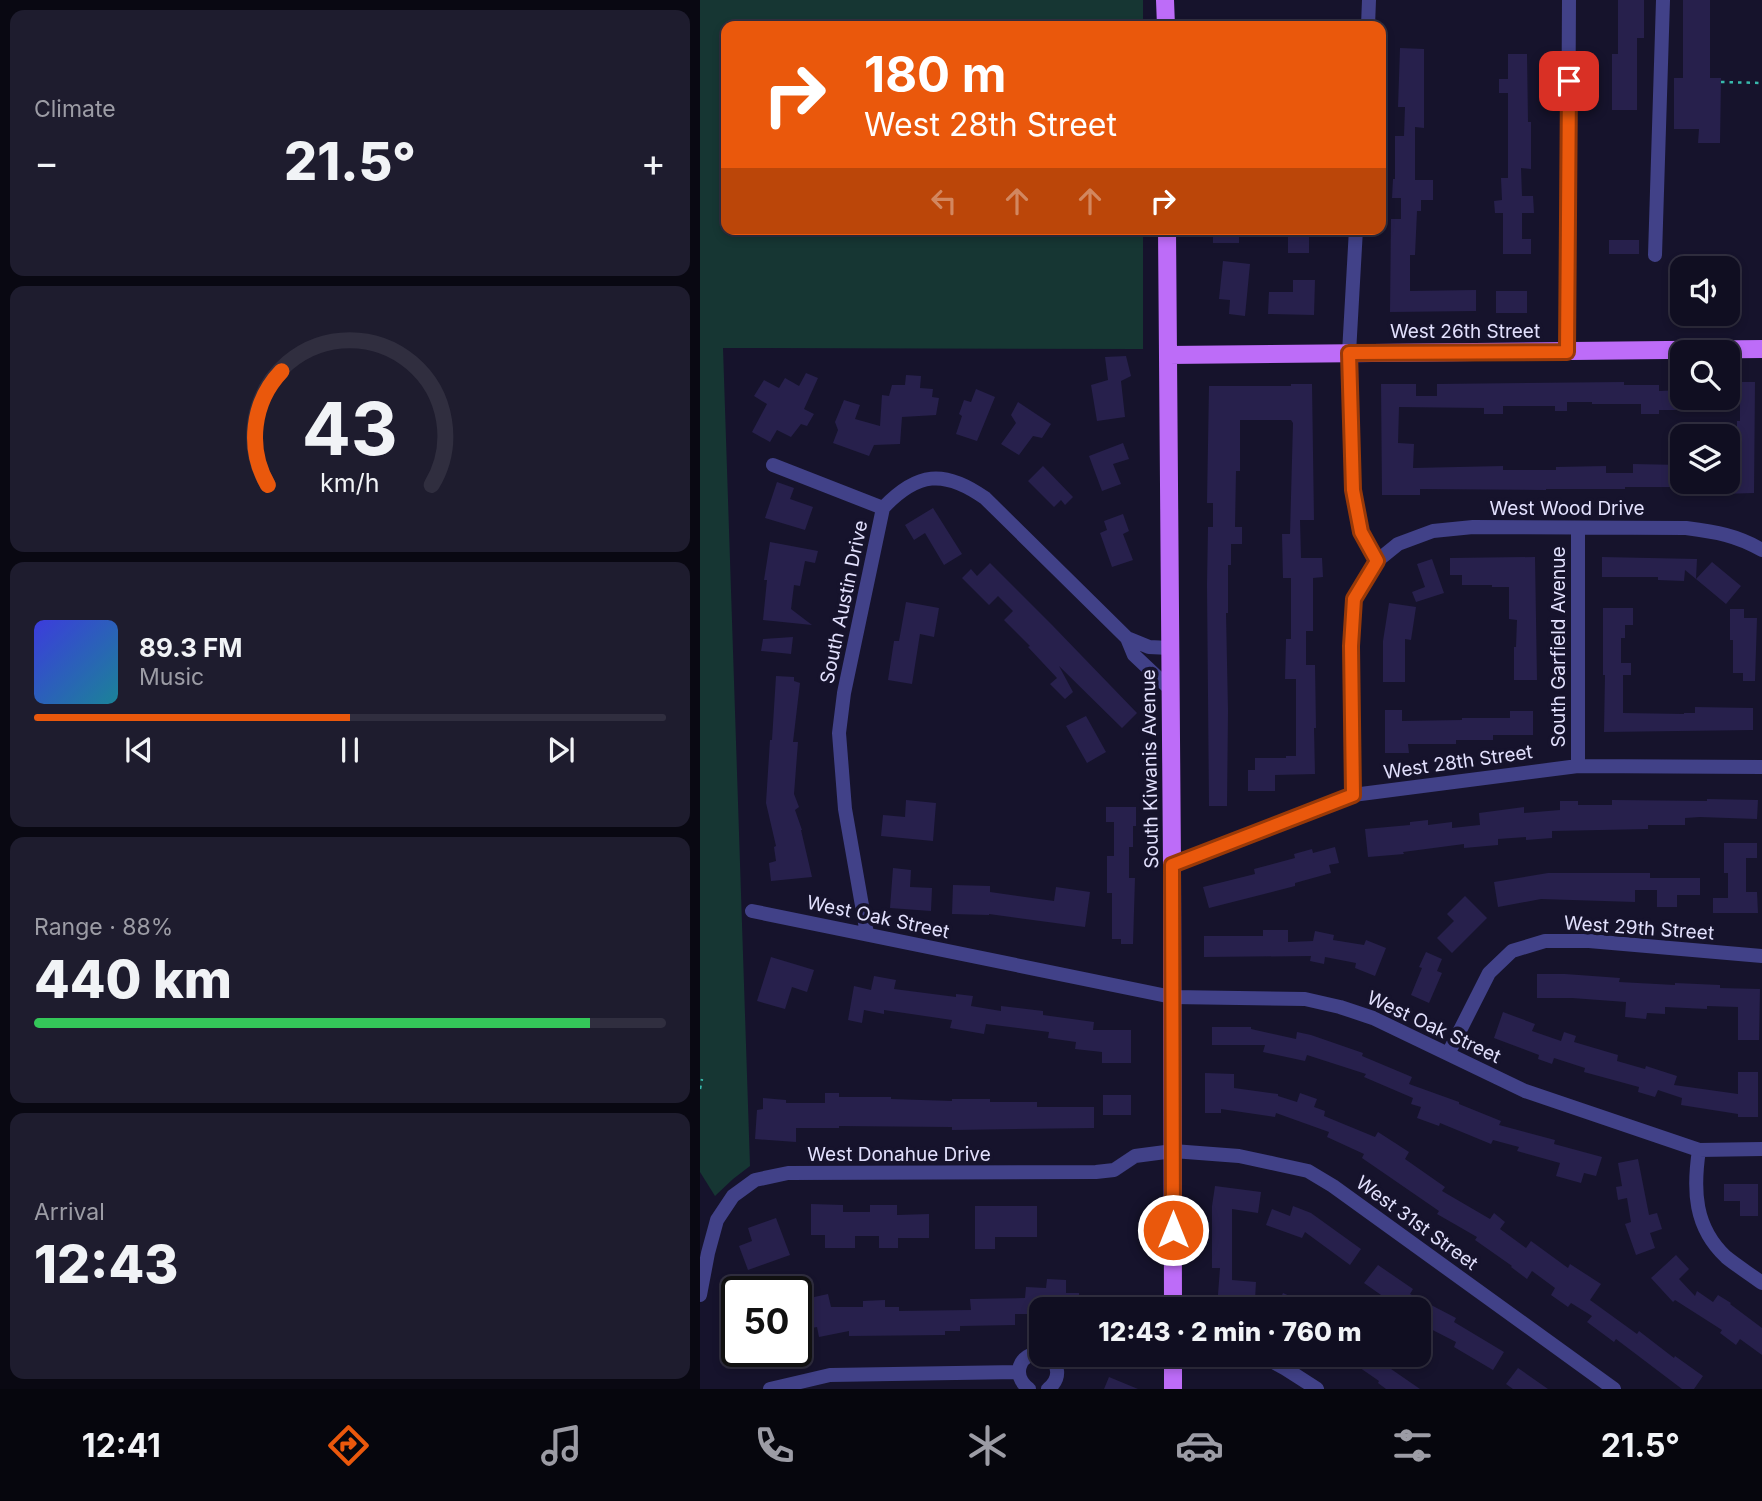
<!DOCTYPE html>
<meta charset="utf-8">
<style>
body{margin:0;font-family:Inter,sans-serif;background:#1e1c2e;color:#f1f3f6;height:100vh;display:flex;flex-direction:column;font-size:26px;white-space:nowrap}
*{box-sizing:border-box;margin:0}
p{font-size:23px;color:#9c9ca5}
.icon{flex:none;width:38px;height:38px;fill:none;stroke:currentColor;stroke-width:2;stroke-linecap:round;stroke-linejoin:round}
.map{position:relative;flex:1;overflow:hidden}
.sheet{display:flex;flex-direction:column;gap:10px;padding:10px;background:#090812;width:700px}
.sheet>*{flex:none}
.hud{position:absolute;left:21px;top:21px;width:665px;height:214px;border-radius:14px;box-shadow:0 4px 10px #0003,0 0 0 2px #302e3f;background:#ea580c;color:#fff;overflow:hidden}
.controls{position:absolute;left:970px;top:256px;display:grid;gap:14px}
.controls a{display:grid;place-items:center;width:70px;height:70px;border-radius:14px;background:#100e21;box-shadow:0 4px 10px #0003,0 0 0 2px #302e3f;font-size:35px}
.speed{position:absolute;left:21px;top:1276px;display:flex;gap:14px;font-size:35px;font-weight:700;text-align:center}
.speed>*{display:grid;place-content:center;width:91px;height:91px;border-radius:50%;background:#100e21;box-shadow:0 4px 10px #0003,0 0 0 2px #302e3f;line-height:1}
.speed .limit{border:4px solid #111;border-radius:10px;background:#fff;color:#111}
.pin{position:absolute;display:grid;place-items:center;width:60px;height:60px;color:#fff;margin:-30px;border-radius:14px;box-shadow:0 4px 10px #0006}
.me{position:absolute;width:77px;margin:-38px;rotate:0deg;stroke-linejoin:round;filter:drop-shadow(0 0 5px #0008)}
.turn{display:flex;align-items:center;gap:24px;height:147px;padding:0 28px;font-size:32px}
.turn .icon{width:91px;height:91px;stroke-width:2.5}
.turn b{display:block;font-size:49px;line-height:60px}
.lanes{display:flex;align-items:center;height:66px;padding:0 28px;background:#0003;justify-content:center;gap:35px;direction:ltr}
.lanes .off{opacity:.35}
.big{font-size:52px;font-weight:800;line-height:1.1}
.sheet .card{flex:1;display:flex;flex-direction:column;justify-content:center;gap:10px;min-width:0;padding:0 24px;border-radius:14px;background:#1e1c2e}
.sheet .dial{align-items:center;gap:0}
.dial svg{height:182px;overflow:visible;fill:none;stroke:#302e3f;stroke-width:7;stroke-linecap:round;text-anchor:middle}
.dial text{fill:#f1f3f6;stroke:none}
.song{display:flex;align-items:center;gap:21px}
.cover{width:84px;height:84px;border-radius:10px;background:linear-gradient(135deg,hsl(240 70% 55%),hsl(190 70% 35%))}
.played{height:7px;border-radius:4px;background:linear-gradient(90deg,#ea580c 50%,#302e3f 50%)}
.keys{display:flex;justify-content:space-around;direction:ltr}
.heat{display:flex;justify-content:space-between;align-items:center;font-size:38px;direction:ltr}
.charge{height:10px;border-radius:5px;background:linear-gradient(90deg,#34c759 88%,#302e3f 0)}
.trip{position:absolute;left:329px;top:1297px;width:402px;height:70px;border-radius:14px;background:#100e21;box-shadow:0 4px 10px #0003,0 0 0 2px #302e3f;font-weight:800;line-height:70px;text-align:center}
.dock{display:flex;height:112px;justify-content:space-around;align-items:center;background:#06060d;color:#9c9ca5}
.dock .icon{width:49px;height:49px}
.dock .active{color:#ea580c}
.dock b{font-size:32px;color:#f1f3f6}
main{display:flex;flex:1;min-height:0}
.map>svg:first-child{display:block}
.green{fill:#163633}
.building{fill:#27204c}
.lines{fill:none;stroke-linecap:round;stroke-linejoin:round}
.path{stroke:#38b9ac;stroke-width:2.5;stroke-dasharray:3.5 5;stroke-linecap:butt}
.minor{stroke:#414188;stroke-width:14}
.major{stroke:#bd6cf8;stroke-width:18}
.route-casing{stroke:#983908;stroke-width:18}
.route{stroke:#ea580c;stroke-width:12}
.labels{text-anchor:middle;dominant-baseline:central;stroke-width:7;stroke-linejoin:round;paint-order:stroke}
.street-label{font-size:19px;fill:#e2e0fd;stroke:#16132c}
</style>
<main>
<section class="sheet">
<div class="card"><p>Climate</p>
<div class="heat"><a>−</a><b class="big">21.5°</b><a>+</a></div>
</div>
<div class="card dial"><svg viewBox="0 0 100 80">
<path d="M14 69A42 42 0 1 1 86 69"/>
<path d="M14 69A42 42 0 0 1 20 19" stroke="#ea580c"/>
<text x="50" y="56" font-size="32" font-weight="700">43</text>
<text x="50" y="72" font-size="11">km/h</text>
</svg></div>
<div class="card">
<div class="song"><i class="cover"></i><div><b>89.3 FM</b><p>Music</p></div></div>
<div class="played"></div>
<div class="keys"><svg class="icon" aria-label="previous" viewBox="0 0 24 24"><path d="M18 5L8 12l10 7zM5 5v14"/></svg><svg class="icon" aria-label="pause" viewBox="0 0 24 24"><path d="M8 5v14M16 5v14"/></svg><svg class="icon" aria-label="next" viewBox="0 0 24 24"><path d="M6 5l10 7-10 7zM19 5v14"/></svg></div>
</div>
<div class="card"><p>Range · 88%</p><b class="big">440 km</b><div class="charge"></div></div>
<div class="card"><p>Arrival</p><b class="big">12:43</b></div>
</section>
<div class="map">
<svg width="1062" height="1389" viewBox="0 0 1062 1389">
<rect width="100%" height="100%" fill="#16132c"/>
<path class="green" d="M0,0h443v26h-417v203h417v120l-420,-1 27,818 -17,13 -18,17 -15,-24z"/>
<path class="building" d="M918,0h26v38h-7v72h-25v-56h6z
M983,0h27v78h11l-1,65h-22l1,-14h-25v-51h9z
M700,48l24,1v79l-9,-1v53h18v20h-12v11h-4l-2,44h-5v36l66,-1v21l-86,1 1,-93h10v-21h-9l1,-19h2v-43h9l1,-29h-7z
M808,54h19l1,68h3v47l-10,-1 1,28h11l1,17h-12v26h9v15h-28v-41h-8l-1,-12 8,-1 -1,-22h7v-85h-9v-14h9z
M513,229h26v14h-26z
M588,229h21v24h-21z
M909,240h30v14h-30z
M523,261l27,3 -5,52 -16,-2 1,-14 -11,-1z
M593,280h22l-1,35 -46,-1 1,-22h24z
M796,291h31v22h-31z
M426,356l5,20 -10,5 4,36 -28,4 -6,-36 17,-5 -3,-23z
M106,373l12,5 -14,31 10,5 -7,12 -6,-2 -10,13 -14,-7 -7,12 -18,-10 15,-28 -13,-8 10,-16 15,8 6,-10 14,8z
M206,375l15,1 -1,12 13,1 -1,8 7,1 -3,17 -34,2 -2,27 -26,1 -5,11 -36,-13 5,-13 -3,-8 9,-22 16,5 -5,14 25,7 2,-31 7,1 3,-11h13z
M924,382v3h35v6l23,-1 2,20h-25v4h-18v-10h-49v-2h-25v9h-12v-5h-52v8h-19v-6l-85,-1 -1,36 16,1 -1,24 90,-2v4h53v-3l50,-1v7h27v-9l49,1v22h-57v2h-79v1l-126,-1v6h-38l-1,-111h35v12h21v-12z
M1028,382h27l-1,111 -32,1v-13h5v-9h8v-12h2v-39h3v-23h-12z
M591,384h21l2,136h-14l1,38h21l1,19 -10,1v53h-7v34h9l1,63h-2l1,46 -40,1v16h-27v-21h7v-12h31v-2h10v-77h-11l1,-40h5v-61h-8l-1,-44h8l3,-111 -2,-3h-51v51h-4l-1,56h7v17h-11v21h-3v48h-2l2,98 -1,95h-18l-2,-221 1,-58h5v-24h-6l2,-117h82z
M276,389l19,8 -18,44 -21,-7 6,-18 -3,-2 5,-14 7,2z
M318,402l33,22 -9,14 -9,-2 -14,19 -18,-11 15,-21 -5,-8z
M423,443l6,16 -16,5 8,20 -19,7 -13,-35z
M343,466l30,31 -8,8 -4,-5 -7,7 -26,-26z
M77,482l17,6 -4,11 23,8 -8,23 -40,-12z
M233,508l29,46 -18,11 -19,-32 -11,7 -9,-15z
M423,514l6,17 -6,3 10,26 -21,7 -12,-34 7,-3 -3,-9z
M70,542l48,9 -3,12 -10,-2 -5,25 -6,-1 -3,24 21,16 -49,-5 4,-40h-3z
M835,557l2,123h-23v-33h2l1,-27 -8,-1v-32h-17v-2h-30v-10h-12v-17z
M902,557l95,2 -1,20 -11,-9 -1,11 -26,-1v-3h-56z
M732,559l12,34 -28,9 -4,-10 13,-5 -8,-23z
M1012,562l29,24 -15,18 -30,-25z
M290,563l63,63 84,87 -15,15 -63,-62 14,26 -8,7 -15,-15 7,-6 -29,-31 2,-1 -26,-26 9,-9 -15,-15 -9,9 -27,-27 9,-9 6,7z
M206,602l33,6 -5,29 -14,-3 -8,50 -24,-4 6,-39h5z
M689,603l27,4 -5,33 -6,-1v43h-22v-41z
M903,608h30v17h-8v13h-4v25h10v12h-8v38l61,1v-1h11v-6l58,1v22l-149,2 1,-57h-2z
M1030,609h14v9h13l-2,63h-12v-8h-10v-33h-3z
M93,637l-2,17 -30,-3 2,-12z
M76,676l18,1v4l6,2 -7,59h5l-4,52 5,13 -4,3 7,20h-1l11,47 -41,4 -2,-18 7,-2 -2,-14 2,-1 -10,-43 4,-63h2z
M685,710h17v11l60,-1v-2h48v-7h23v24h-40v5h-37v4h-48l1,9h-24z
M386,716l20,36 -19,11 -21,-37z
M1007,799l51,1 -1,19 -57,-2 -15,1v7h-37v4l-96,2v7l-26,2v-3l-28,2v6l-34,3v-4l-61,8 1,2 -36,3 -3,-28 45,-4v-3l18,-2v5l24,-3v6l28,-3 -1,-12 45,-6v6l36,-3v-9h18v4h34v-5l95,1z
M206,800l30,3 -3,38 -52,-5 2,-21 22,2z
M406,807h30v19h-3v21h-4v31h6l-2,66h-12v-5h-9v-46h-5v-37h7v-34h-8z
M1024,843h33v15h-11v34h11l1,21h-45v-15h15v-25h-4z
M635,847l4,16 -10,2 2,8 -36,10v3l-86,22 -6,-21 52,-13 -1,-5 41,-11 -1,-4 18,-5 1,4z
M193,868l18,2 -1,17 22,1 -1,23 -41,-3z
M848,873h102v5h50v17h-23v12h-20v-17h-22v12l-94,-3 -43,8 -4,-25z
M253,885l37,1v6l64,9 2,-14 34,5 -5,35 -96,-13v1l-37,-1z
M765,896l22,22 -35,35 -15,-15 17,-17 -7,-7z
M563,930h25v12l25,-1 2,-10 19,4 -1,5 31,5 2,-5 20,8 -11,28 -20,-8 1,-5 -31,-6 -1,7 -14,-3 1,-5 -107,1v-21h59z
M726,952l16,7 -5,12 5,2 -13,30 -18,-8 11,-27 -3,-1z
M71,957l43,13 -7,22 -15,-5 -7,22 -28,-8z
M837,974h28l55,4 -1,4 56,3v-2l45,2v3l40,1 -1,51h-21v-33l-31,-1v3l-42,-2v7l-18,-1 -1,6 -21,-2 1,-15 -54,-4h-35z
M174,976l22,4 -2,9 62,8v-3l17,2 -2,10 30,5v-5l42,5v4l51,7 -1,8h38v33h-29v-11l-27,-3 1,-7 -28,-4 1,-6 -63,-8 -2,10 -34,-6 2,-8 -68,-10v4l-20,-4 -2,13 -14,-3 6,-34 17,4z
M803,1012l32,12 -3,7 29,10 3,-9 12,4 -2,6 44,13 -1,6 28,8 1,-3 31,10 -3,9 64,9v-22h20v45h-20v-3l-57,-9 1,-7 -24,-8 -3,7 -17,-5 1,-5 -55,-15 1,-4 -31,-10 -2,6 -14,-5 1,-4 -45,-17z
M512,1027h39v2l45,10 1,-7 14,3 52,18 -1,3 50,21 -3,7 50,18v2l42,17 -2,4 56,15 -1,4 48,13 -6,19 -12,-3 -3,10 -25,-7 4,-13 -43,-12 2,-4 -26,-7 -2,4 -51,-21 -1,3 -22,-8 4,-11 -10,-3 2,-6 -49,-21 2,-3 -59,-19 -2,6 -42,-9 2,-7h-53z
M505,1073l29,1v14l44,6v2l19,6 3,-9 17,6 -3,8 11,4 -1,5 51,21 3,-5 31,20 -4,7 40,28 -3,4 48,28 4,-6 11,9 -5,7 26,19 5,-7 37,27 2,-4 31,20 -11,16 47,34 2,-3 35,27 1,-2 28,20 -9,13h-12l-66,-50 -2,3 -27,-20 5,-6 -21,-13 -3,4 -17,-12 4,-7 -23,-17 -5,8 -16,-12 1,-1 -37,-26 2,-3 -40,-23 2,-3 -77,-53 2,-4 -37,-17 2,-5 -53,-19 -1,4 -54,-8v4h-16z
M125,1093h14v4h52v2l61,2v-2h38v3h47v5h57v21l-142,2v-3l-113,-1v2h-43v14l-41,-3 2,-29 6,-1v-11l23,2v3h39z
M403,1095h28v20h-28z
M938,1159l11,56 8,-2 5,16 -12,4 5,15 -19,7 -11,-31 6,-2 -4,-24 -9,2 -2,-13 6,-1 -4,-23z
M1024,1184h34v32h-18v-15h-16z
M515,1186l46,6 -3,21 -26,-4v71l24,2 -1,18 -18,-1v10l-20,-1 3,-40h-8v-62z
M111,1204l32,1v7h27v-7h27v10l32,-1v24h-31v10h-19v-12h-24v12h-30v-13h-14z
M275,1206h62v31h-42v12h-20z
M593,1206l18,7 50,36 -11,16 -45,-33 -3,6 -36,-13 6,-16 18,7z
M76,1218l14,37 -42,15 -9,-24 13,-5 -4,-13z
M976,1255l13,14 -10,10 16,17 2,-5 16,11 5,-7 13,8 -1,1 32,24v27l-22,-16 -4,6 -16,-12 2,-3 -47,-30 -2,2 -22,-24z
M678,1265l35,24 -3,5 46,24 -2,4 50,30 -11,18 -39,-23 2,-5 -37,-19v-14h-18l-37,-26z
M347,1279l19,1v13h13v16h-38v5h-26v11l-55,1v5h-15v4l-96,1v-5l-30,6 -2,-10 -21,4v-30l32,-7 3,13h32v-6l22,-1v7h14v4l72,-1 -1,-11 55,-1 1,-11 20,1z
M583,1293l34,16h-41z
M395,1354h30l1,7 -30,4z
M640,1354h42l-4,6 42,29h-34l-8,-6 1,-2z
M818,1368l30,21h-35l-7,-5z
M409,1377l29,12h-34z"/>
<g class="lines">
<path class="path" d="M1021,82l41,1
M0,1089l2,-10"/>
<path class="minor" d="M668,26l1,-26
M656,229l-7,124 4,137 8,42 16,29
M955,255l8,-255
M867,352l2,-352
M73,465l110,43
M878,528v238
M427,638l7,17 36,34
M653,795l-2,-149 3,-47 23,-38 21,-17 35,-13 40,-4 213,1c30,4 50,7 76,22
M472,865l181,-70 225,-29 184,1
M52,911l420,86 133,2 35,8 33,11 152,73 174,59 63,-1
M167,934l-22,-125 -6,-76 5,-40 39,-185c34,-36 61,-39 102,-10l142,140 22,9 21,1
M748,1054l41,-81 23,-22 33,-10h44l173,15
M999,1150c-6,40 -5,77 27,107 11,9 24,17 36,26
M0,1295l8,-42 9,-33 16,-24 22,-16 33,-7 308,-1 18,-2 21,-14 38,-5 66,5 37,8 32,7 25,15 281,203
M346,1354c14,10 15,25 2,35
M558,1354l28,15 31,20
M70,1389l60,-14 188,-3
M329,1389c-18,-14 -10,-36 12,-36"/>
<path class="major" d="M465,0l1,26
M467,229l5,636 1,444
M468,355l594,-6
M473,1354v35"/>
</g>
<g class="lines">
<g class="route-casing">
<path id="route" d="M473,1230l-1,-365 181,-70 -2,-149 3,-47 23,-38 -16,-29 -8,-42 -4,-137 218,-1 2,-271"/>
</g>
<use href="#route" class="route"/>
</g>
<g class="labels">
<g class="street-label">
<text x="765" y="331">West 26th Street</text>
<text x="867" y="508">West Wood Drive</text>
<text transform="translate(144 602) rotate(-78)">South Austin Drive</text>
<text transform="translate(858 647) rotate(-90)">South Garfield Avenue</text>
<text transform="translate(758 762) rotate(-8)">West 28th Street</text>
<text transform="translate(450 769) rotate(-91)">South Kiwanis Avenue</text>
<text transform="translate(178 917) rotate(12)">West Oak Street</text>
<text transform="translate(939 928) rotate(4)">West 29th Street</text>
<text transform="translate(734 1027) rotate(25)">West Oak Street</text>
<text x="199" y="1154">West Donahue Drive</text>
<text transform="translate(717 1223) rotate(36)">West 31st Street</text>
</g>
</g>
</svg>
<div class="controls">
<a><svg class="icon" aria-label="sound" viewBox="0 0 24 24"><path d="M4 9h4l5-4v14l-5-4H4zM17 9q2 3 0 6"/></svg></a>
<a><svg class="icon" aria-label="search" viewBox="0 0 24 24"><circle cx="10" cy="10" r="6"/><path d="M15 15l6 6"/></svg></a>
<a><svg class="icon" aria-label="layers" viewBox="0 0 24 24"><path d="M12 4l9 5-9 5-9-5zM3 14l9 5 9-5"/></svg></a>
</div>
<div class="speed"><div class="limit">50</div></div>
<div class="pin" style="left:869px;top:81px;background:#d93025"><svg class="icon" aria-label="arrive" viewBox="0 0 24 24"><path d="M6 21V4h12l-3 4 3 4H6"/></svg></div>
<svg class="me" style="left:473px;top:1230px" viewBox="-20 -20 40 40"><circle r="17" fill="#ea580c" stroke="#fff" stroke-width="3"/><path d="M0-11L8 9 0 5-8 9z" fill="#fff"/></svg>
<div class="trip">12:43 · 2 min · 760 m</div>
<div class="hud">
<div class="turn"><svg class="icon" aria-label="right" viewBox="0 0 24 24"><path d="M7 20v-9h11M14 6l5 5-5 5"/></svg><div><b>180 m</b>West 28th Street</div></div>
<div class="lanes"><svg class="icon off" aria-label="left" viewBox="0 0 24 24"><path d="M17 20v-9H6M10 6l-5 5 5 5"/></svg><svg class="icon off" aria-label="ahead" viewBox="0 0 24 24"><path d="M12 20V5M6 11l6-6 6 6"/></svg><svg class="icon off" aria-label="ahead" viewBox="0 0 24 24"><path d="M12 20V5M6 11l6-6 6 6"/></svg><svg class="icon" aria-label="right" viewBox="0 0 24 24"><path d="M7 20v-9h11M14 6l5 5-5 5"/></svg></div>
</div>
</div>
</main>
<nav class="dock">
<b>12:41</b>
<svg class="icon active" aria-label="directions" viewBox="0 0 24 24"><path d="M12 3l9 9-9 9-9-9zM9 14v-3h6M13 9l2 2-2 2"/></svg>
<svg class="icon" aria-label="music" viewBox="0 0 24 24"><path d="M9 18V5l10-2v13"/><circle cx="6" cy="18" r="3"/><circle cx="16" cy="16" r="3"/></svg>
<svg class="icon" aria-label="phone" viewBox="0 0 24 24"><path d="M5 4h4l2 5-3 2q2 4 5 5l2-3 5 2v4C11 20 4 13 5 4z"/></svg>
<svg class="icon" aria-label="climate" viewBox="0 0 24 24"><path d="M12 3v18M4 7l16 10M4 17L20 7"/></svg>
<svg class="icon" aria-label="car" viewBox="0 0 24 24"><path d="M5 17H2v-5l4-1 3-4h7l3 4 3 1v5h-3M9 17h6M6 11h13"/><circle cx="7" cy="17" r="2"/><circle cx="17" cy="17" r="2"/></svg>
<svg class="icon" aria-label="filters" viewBox="0 0 24 24"><path d="M4 7h16M4 17h16"/><circle cx="9" cy="7" r="2"/><circle cx="15" cy="17" r="2"/></svg>
<b>21.5°</b>
</nav>
